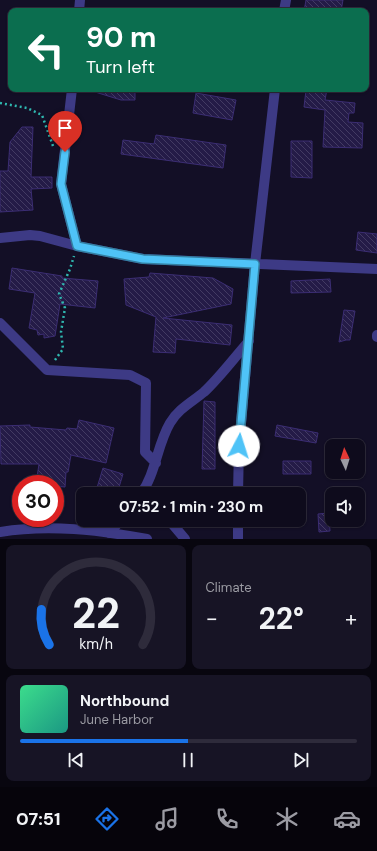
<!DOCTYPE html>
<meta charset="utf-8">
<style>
body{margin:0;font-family:"DM Sans",sans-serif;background:#171425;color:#f1f3f6;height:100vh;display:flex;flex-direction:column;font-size:15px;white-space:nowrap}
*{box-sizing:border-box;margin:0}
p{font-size:13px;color:#9b9ba3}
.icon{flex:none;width:22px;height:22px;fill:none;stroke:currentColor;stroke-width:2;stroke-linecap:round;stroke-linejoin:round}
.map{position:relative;height:539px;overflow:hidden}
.details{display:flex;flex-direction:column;gap:6px;padding:6px;background:#08060f;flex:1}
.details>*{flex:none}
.hud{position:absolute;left:8px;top:8px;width:361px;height:84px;border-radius:8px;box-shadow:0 1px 3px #0004,0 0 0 1px #2e2b3b;background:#0b6e4f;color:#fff;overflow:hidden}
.needle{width:26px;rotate:356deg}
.controls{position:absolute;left:325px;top:439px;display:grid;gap:8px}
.controls a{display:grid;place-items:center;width:40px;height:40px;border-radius:8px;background:#0e0b1c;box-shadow:0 1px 3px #0004,0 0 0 1px #2e2b3b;font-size:20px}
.speed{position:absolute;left:12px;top:475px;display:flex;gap:8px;font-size:20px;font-weight:700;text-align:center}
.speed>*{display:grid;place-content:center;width:52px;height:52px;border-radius:50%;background:#0e0b1c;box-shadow:0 1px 3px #0004,0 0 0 1px #2e2b3b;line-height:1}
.speed .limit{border:6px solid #d22;background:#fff;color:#111}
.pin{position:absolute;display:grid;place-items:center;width:34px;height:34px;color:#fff;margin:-41px -17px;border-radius:50% 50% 50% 0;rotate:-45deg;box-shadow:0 0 4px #0007}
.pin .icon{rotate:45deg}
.me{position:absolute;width:44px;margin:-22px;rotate:5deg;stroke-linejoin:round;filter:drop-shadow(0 0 3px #0008)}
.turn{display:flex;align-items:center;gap:14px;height:84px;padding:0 12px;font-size:18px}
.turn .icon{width:52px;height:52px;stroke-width:2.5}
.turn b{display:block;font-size:28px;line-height:34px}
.big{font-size:30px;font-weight:700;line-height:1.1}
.details .card{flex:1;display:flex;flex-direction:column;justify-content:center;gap:6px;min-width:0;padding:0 14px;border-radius:8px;background:#171425}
.details .dial{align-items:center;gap:0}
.dial svg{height:104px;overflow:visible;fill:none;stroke:#2e2b3b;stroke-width:7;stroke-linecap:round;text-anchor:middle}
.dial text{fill:#f1f3f6;stroke:none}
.song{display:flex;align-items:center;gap:12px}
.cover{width:48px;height:48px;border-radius:6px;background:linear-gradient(135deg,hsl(150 70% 55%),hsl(170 70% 35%))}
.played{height:4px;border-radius:2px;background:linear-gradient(90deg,#1a73e8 50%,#2e2b3b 50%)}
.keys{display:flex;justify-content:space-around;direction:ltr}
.heat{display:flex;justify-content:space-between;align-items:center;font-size:22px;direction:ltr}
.details .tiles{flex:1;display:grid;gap:6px;grid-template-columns:1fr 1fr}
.card:last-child{grid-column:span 2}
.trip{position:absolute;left:76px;top:487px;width:230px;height:40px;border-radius:8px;background:#0e0b1c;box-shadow:0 1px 3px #0004,0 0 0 1px #2e2b3b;font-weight:700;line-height:40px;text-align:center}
.menu{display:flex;height:64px;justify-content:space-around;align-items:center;background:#06040b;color:#9b9ba3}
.menu .icon{width:28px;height:28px}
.menu .active{color:#1a73e8}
.menu b{font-size:18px;color:#f1f3f6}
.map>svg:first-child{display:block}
.building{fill:url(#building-back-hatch);stroke:#3b2d73}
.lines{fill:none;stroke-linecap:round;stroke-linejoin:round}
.path{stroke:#2fb8b0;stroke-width:2.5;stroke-dasharray:2 3;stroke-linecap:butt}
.street{stroke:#3d3a85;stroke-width:10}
.route-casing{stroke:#337fa1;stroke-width:10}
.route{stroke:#4fc3f7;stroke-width:7}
</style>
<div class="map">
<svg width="377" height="539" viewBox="0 0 377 539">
<defs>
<pattern id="building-back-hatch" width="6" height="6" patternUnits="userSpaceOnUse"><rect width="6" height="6" fill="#241b47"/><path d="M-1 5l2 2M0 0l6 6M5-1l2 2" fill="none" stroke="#433b63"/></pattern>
</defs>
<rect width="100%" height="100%" fill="#130f26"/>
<path class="building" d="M306,0h37l-2,11h-37z
M96,89h39v11h-14l-26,-8z
M317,89h10l-2,11 30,3 -1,10h-5l-1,9 15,1 -1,25 -39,-1 2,-37 -21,-3 2,-17z
M196,93l40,7 -4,20 -39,-7z
M22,127h11l-2,50h21v11l-21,1 2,21 -33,2v-41h8l2,-29z
M156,135l70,10 -3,23 -102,-14 2,-14 31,4z
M291,141h21v37l-21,-1z
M358,232l19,2v19l-21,-3z
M12,268l50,8v2l36,3 -3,27 -35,-4 -5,32 -11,2v-4l-6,1 -1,-5 -8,-2 6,-35 -26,-4z
M150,273l63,5 20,11 -2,15 -68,14 69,7 -2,20 -54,-6 -1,14 -22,-1 3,-35 -30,-12 -2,-26 25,-2z
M330,279l1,13 -40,1v-12z
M344,310l11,1 -5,29h-4l-7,2z
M204,401l11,1v67h-13z
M79,420l35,8 -8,35 -35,-8 -3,17h-2l-1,15 -10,-1v-2h-19l3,-20h-38l-1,-38 30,-1v2l36,3 1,-2 10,1z
M277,425l41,8 -2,10 -41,-7z
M283,461h28v13h-28z
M103,468l20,6 -6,20h-10l-11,-3z
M329,513l1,18 -11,1 -1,-18z"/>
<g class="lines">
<path class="path" d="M0,103l27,5 15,7 11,31
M55,360l8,-11 -2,-17 4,-24 -6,-14 11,-25 4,-13"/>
<path class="street" d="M79,11l1,-11
M284,11l2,-11
M72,89l-11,95 16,62
M0,238l30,-3 10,1 37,10 66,13 234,10
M0,323l47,47 83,5 16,8 -1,69 11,11
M377,335v2
M141,494c15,-21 16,-49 29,-71 8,-14 22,-21 34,-31 16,-15 30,-34 45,-51
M238,494l1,-48 16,-182 20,-175
M169,520l16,19
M0,532c49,-8 99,-2 147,7
M109,533l12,-13
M238,539v-19"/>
</g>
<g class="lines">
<g class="route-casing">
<path id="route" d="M65,152l-4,32 16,62 66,13 112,5 -16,182"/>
</g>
<use href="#route" class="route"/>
</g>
</svg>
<div class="controls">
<a><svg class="needle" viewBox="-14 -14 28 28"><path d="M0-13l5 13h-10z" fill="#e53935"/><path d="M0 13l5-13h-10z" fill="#9b9ba3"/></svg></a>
<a><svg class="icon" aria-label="sound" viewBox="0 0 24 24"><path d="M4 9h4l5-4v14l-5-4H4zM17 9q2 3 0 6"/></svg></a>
</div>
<div class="speed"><div class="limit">30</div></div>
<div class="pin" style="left:65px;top:152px;background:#d93025"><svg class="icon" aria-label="arrive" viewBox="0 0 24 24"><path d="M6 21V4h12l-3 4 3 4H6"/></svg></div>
<svg class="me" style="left:239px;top:446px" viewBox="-20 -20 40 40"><circle r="19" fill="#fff"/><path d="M0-13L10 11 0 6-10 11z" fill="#4fc3f7"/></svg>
<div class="trip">07:52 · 1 min · 230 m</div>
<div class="hud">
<div class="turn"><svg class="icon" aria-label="left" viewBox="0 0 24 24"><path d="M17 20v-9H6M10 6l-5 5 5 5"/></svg><div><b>90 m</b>Turn left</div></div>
</div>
</div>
<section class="details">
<div class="tiles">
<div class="card dial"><svg viewBox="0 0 100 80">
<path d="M14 69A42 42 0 1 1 86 69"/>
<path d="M14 69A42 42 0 0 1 8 42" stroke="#1a73e8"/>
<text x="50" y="56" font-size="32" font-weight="700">22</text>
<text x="50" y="72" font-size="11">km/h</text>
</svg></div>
<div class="card"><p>Climate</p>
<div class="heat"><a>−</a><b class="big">22°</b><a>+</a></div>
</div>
<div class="card">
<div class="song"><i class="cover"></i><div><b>Northbound</b><p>June Harbor</p></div></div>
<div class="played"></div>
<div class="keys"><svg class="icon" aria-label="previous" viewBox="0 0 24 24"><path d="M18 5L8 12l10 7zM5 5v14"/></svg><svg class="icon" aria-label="pause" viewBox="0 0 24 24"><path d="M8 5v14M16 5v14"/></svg><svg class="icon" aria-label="next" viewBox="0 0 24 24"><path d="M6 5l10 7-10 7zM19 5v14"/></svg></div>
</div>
</div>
</section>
<nav class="menu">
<b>07:51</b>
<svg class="icon active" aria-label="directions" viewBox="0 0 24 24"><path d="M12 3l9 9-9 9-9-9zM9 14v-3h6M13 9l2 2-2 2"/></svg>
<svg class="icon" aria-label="music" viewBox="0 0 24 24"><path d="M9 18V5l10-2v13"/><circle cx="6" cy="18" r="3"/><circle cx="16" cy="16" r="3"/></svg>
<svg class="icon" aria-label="phone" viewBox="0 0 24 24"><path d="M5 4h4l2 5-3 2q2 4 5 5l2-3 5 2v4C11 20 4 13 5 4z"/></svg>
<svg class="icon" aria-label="climate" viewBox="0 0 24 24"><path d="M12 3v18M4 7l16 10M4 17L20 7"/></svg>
<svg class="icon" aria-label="car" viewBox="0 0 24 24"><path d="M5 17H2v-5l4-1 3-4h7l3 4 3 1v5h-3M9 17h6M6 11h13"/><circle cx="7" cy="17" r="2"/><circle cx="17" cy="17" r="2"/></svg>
</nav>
